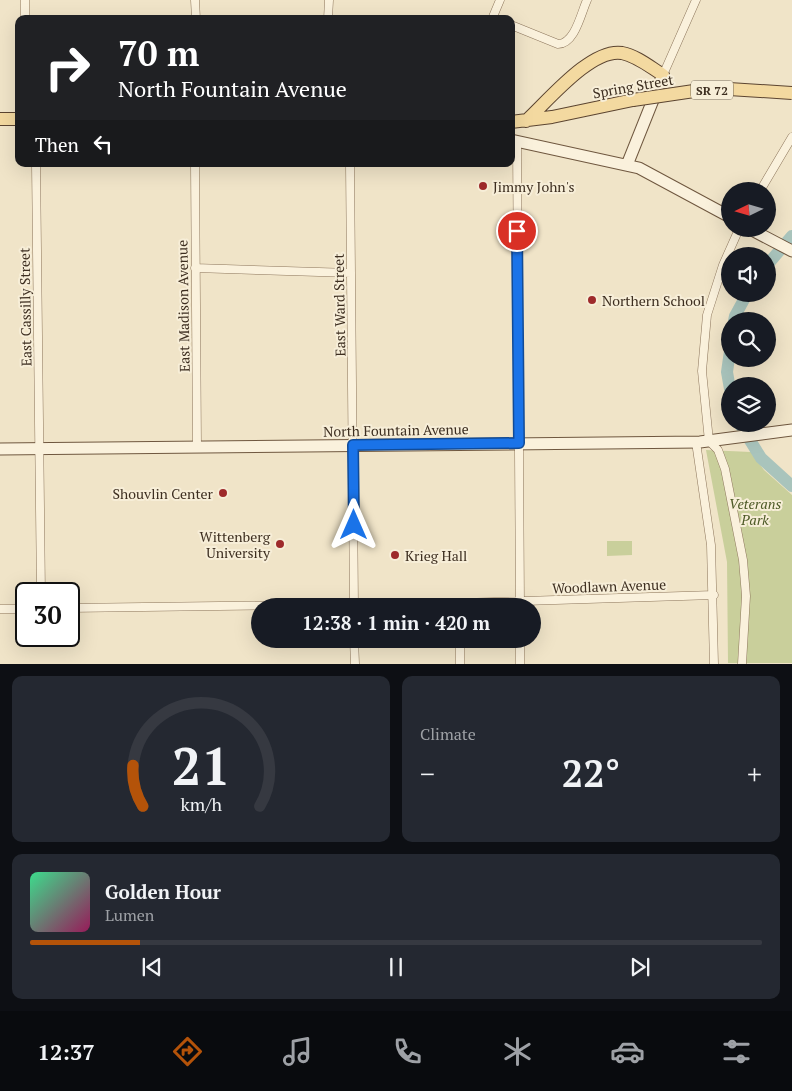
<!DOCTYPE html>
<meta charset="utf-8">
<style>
body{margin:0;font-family:"PT Serif",serif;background:#242831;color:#f1f3f6;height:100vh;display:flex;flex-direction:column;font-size:19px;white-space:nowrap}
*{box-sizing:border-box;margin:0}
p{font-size:16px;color:#9ea1a6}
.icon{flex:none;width:28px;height:28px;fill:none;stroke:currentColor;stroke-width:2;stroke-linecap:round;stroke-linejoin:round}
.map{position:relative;height:664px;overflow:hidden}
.side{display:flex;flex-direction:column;gap:12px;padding:12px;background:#0d0f14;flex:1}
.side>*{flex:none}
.banner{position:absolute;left:15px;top:15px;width:500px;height:152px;border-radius:10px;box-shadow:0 5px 20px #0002;background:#202124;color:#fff;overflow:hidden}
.needle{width:32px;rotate:265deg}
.fabs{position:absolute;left:721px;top:182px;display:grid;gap:10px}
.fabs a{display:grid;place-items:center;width:55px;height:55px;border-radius:50%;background:#171b24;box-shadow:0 5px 20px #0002;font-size:25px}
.speed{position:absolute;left:15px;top:582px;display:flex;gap:10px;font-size:25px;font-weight:700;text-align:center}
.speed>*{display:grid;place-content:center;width:65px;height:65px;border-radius:50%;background:#171b24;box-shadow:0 5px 20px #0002;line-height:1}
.speed .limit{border:2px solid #111;border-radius:8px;background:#fff;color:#111}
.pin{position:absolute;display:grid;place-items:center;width:42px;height:42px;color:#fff;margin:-21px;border:2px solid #fff;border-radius:50%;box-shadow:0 1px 5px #0007}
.me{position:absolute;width:55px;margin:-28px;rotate:0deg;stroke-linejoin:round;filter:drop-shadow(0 0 4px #0008)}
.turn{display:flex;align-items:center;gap:18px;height:105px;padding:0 20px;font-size:22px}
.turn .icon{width:65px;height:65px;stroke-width:2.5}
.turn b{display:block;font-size:35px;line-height:42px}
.then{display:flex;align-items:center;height:48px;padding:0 20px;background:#0003;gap:10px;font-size:19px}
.big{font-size:38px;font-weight:700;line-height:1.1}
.side .widget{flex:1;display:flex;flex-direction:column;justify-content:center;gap:8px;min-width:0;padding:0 18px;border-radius:10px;background:#242831}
.side .dial{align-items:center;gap:0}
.dial svg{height:130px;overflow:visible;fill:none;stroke:#363941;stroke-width:7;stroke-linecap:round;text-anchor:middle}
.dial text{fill:#f1f3f6;stroke:none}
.song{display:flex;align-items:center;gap:15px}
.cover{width:60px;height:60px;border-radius:8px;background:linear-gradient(135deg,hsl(150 70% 55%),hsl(330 70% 35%))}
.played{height:5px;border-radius:2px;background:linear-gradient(90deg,#b45309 15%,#363941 15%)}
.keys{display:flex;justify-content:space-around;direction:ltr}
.heat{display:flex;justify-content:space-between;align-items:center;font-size:28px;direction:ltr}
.side .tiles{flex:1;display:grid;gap:12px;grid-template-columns:1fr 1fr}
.widget:last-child{grid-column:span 2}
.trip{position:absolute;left:251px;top:598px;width:290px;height:50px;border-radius:25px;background:#171b24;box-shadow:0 5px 20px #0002;font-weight:700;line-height:50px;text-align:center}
.dock{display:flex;height:80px;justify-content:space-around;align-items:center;background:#090b0e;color:#9ea1a6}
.dock .icon{width:35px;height:35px}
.dock .active{color:#b45309}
.dock b{font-size:22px;color:#f1f3f6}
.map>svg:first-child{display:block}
.green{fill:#c9cf9b}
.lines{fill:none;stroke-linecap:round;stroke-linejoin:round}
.river{stroke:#a9c4bc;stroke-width:12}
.street-casing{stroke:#8d765c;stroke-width:9}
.secondary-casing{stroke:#6f573f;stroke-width:13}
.primary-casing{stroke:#5b4430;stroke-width:14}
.street{stroke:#faf1dc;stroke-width:8}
.secondary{stroke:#faf1dc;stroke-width:11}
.primary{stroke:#f3d9a0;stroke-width:12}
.primary-bridge-casing{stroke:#5b4430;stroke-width:14;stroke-linecap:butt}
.primary-bridge{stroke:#f3d9a0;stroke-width:12}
.route-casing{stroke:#114b97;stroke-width:12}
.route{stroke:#1a73e8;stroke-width:9}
.poi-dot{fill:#9e2a2b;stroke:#f7eed8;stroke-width:2}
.labels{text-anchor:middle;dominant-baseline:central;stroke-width:4;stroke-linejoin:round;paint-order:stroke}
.shield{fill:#f7eed8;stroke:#756857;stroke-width:1}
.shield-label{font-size:12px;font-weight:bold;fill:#3d2e20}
.street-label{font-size:14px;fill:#3d2e20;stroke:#f7eed8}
.poi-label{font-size:14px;fill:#3d2e20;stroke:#f7eed8;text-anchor:start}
.park-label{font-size:14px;font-style:italic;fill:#4d5a26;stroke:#f7eed8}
</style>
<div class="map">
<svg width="792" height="664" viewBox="0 0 792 664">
<rect width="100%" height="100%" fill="#f0e4c8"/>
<path class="green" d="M706,450l45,2 13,18 28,25v168h-64l-1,-101z
M607,541h25v14l-25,1z"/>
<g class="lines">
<path class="river" d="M768,264l24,-28
M734,321l1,-5 12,-22
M730,351l-3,21 3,17
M740,424l21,34 31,28"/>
<g class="street-casing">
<path id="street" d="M25,0v19
M195,0l1,19
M328,19l1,-19
M492,19l8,-19
M511,25l47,19c17,0 23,-31 29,-44
M663,75l33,-75
M517,141l3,465
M36,164l5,430
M195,164l2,283
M350,164l4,442
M760,191l32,-54
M739,229l-16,36 -16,50 -5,56 7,70 9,9 7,19 18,91 3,36 -4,68
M195,268l156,5
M696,442l15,103 3,119
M69,608l391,-5 254,-8
M0,609h26
M354,639l1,25
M520,639v25
M460,664v-25"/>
</g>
<g class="secondary-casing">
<path id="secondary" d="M511,140l128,28 91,49
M627,165l36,-90
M750,229l42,22
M0,449l700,-7 92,-12"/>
</g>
<g class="primary-casing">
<path id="primary" d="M0,119h19
M526,121c22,-20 65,-73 96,-68 15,3 28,14 41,22
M511,122l41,-5 81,-17"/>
</g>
<use href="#street" class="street"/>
<use href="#secondary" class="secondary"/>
<use href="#primary" class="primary"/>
<g class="primary-bridge-casing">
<path id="primary-bridge" d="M633,100l61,-9 35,-2 63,4"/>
</g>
<use href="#primary-bridge" class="primary-bridge"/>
</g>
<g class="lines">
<g class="route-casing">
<path id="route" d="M354,525l-1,-80 166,-2 -2,-212"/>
</g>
<use href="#route" class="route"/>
</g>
<g class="poi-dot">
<circle cx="483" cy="186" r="5"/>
<circle cx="592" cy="300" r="5"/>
<circle cx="223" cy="493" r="5"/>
<circle cx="280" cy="544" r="5"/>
<circle cx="395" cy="555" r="5"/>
</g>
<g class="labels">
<rect class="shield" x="691" y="80.5" width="42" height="19" rx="4"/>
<g class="shield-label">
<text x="712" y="90">SR 72</text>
</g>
<g class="street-label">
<text transform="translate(633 86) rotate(-10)">Spring Street</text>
<text transform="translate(339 305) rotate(-91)">East Ward Street</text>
<text transform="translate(183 306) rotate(-91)">East Madison Avenue</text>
<text transform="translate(25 307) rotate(-91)">East Cassilly Street</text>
<text transform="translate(396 430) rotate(-1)">North Fountain Avenue</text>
<text transform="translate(609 586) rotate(-2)">Woodlawn Avenue</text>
</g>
<g class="poi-label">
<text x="493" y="186">Jimmy John's</text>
<text x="602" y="300">Northern School</text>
<text x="213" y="493" text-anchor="end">Shouvlin Center</text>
<text x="270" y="536" text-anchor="end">Wittenberg<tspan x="270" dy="16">University</tspan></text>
<text x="405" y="555">Krieg Hall</text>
</g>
<g class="park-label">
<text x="755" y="503">Veterans<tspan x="755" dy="16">Park</tspan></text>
</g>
</g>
</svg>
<div class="fabs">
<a><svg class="needle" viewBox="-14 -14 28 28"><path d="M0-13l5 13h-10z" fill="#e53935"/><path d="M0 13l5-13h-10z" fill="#9ea1a6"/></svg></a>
<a><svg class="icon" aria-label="sound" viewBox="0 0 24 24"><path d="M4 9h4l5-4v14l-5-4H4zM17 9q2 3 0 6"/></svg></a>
<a><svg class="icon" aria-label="search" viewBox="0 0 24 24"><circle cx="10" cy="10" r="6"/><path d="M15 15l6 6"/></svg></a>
<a><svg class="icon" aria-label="layers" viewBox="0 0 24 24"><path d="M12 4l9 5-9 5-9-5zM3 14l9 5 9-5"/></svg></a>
</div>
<div class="speed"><div class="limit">30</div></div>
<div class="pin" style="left:517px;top:231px;background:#d93025"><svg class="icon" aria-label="arrive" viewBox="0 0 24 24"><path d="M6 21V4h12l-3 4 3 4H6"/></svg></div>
<svg class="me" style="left:354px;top:525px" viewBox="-20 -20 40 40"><path d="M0-17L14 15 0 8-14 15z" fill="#1a73e8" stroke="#fff" stroke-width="4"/></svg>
<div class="trip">12:38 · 1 min · 420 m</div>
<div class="banner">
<div class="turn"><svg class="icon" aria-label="right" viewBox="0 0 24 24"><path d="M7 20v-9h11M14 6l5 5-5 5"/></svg><div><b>70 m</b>North Fountain Avenue</div></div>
<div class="then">Then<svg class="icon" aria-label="left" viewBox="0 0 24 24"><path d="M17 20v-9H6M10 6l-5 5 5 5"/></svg></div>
</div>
</div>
<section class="side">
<div class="tiles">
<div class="widget dial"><svg viewBox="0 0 100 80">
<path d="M14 69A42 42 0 1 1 86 69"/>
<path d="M14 69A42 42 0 0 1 8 44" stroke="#b45309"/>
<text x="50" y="56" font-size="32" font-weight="700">21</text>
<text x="50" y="72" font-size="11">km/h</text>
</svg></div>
<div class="widget"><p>Climate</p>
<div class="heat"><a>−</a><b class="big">22°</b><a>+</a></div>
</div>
<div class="widget">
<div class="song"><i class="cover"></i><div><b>Golden Hour</b><p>Lumen</p></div></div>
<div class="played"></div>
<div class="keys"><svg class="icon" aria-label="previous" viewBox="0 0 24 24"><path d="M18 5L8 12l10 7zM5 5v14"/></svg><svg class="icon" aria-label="pause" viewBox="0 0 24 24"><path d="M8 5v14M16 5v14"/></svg><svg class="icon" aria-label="next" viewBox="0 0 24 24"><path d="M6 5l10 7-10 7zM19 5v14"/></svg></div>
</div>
</div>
</section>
<nav class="dock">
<b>12:37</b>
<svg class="icon active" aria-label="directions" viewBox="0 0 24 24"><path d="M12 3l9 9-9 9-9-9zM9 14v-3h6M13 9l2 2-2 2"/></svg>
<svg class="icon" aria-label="music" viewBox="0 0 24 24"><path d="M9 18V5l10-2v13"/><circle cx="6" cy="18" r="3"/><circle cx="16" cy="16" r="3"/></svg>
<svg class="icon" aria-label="phone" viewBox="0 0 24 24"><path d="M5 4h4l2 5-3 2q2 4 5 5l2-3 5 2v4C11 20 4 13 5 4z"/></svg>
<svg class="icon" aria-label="climate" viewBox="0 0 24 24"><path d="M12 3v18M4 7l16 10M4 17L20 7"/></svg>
<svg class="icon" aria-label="car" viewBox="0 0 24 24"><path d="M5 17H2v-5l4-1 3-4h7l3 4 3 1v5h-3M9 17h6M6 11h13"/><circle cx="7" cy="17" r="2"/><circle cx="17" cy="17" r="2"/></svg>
<svg class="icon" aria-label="filters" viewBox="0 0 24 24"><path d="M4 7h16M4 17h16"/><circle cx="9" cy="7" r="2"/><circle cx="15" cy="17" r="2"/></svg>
</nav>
